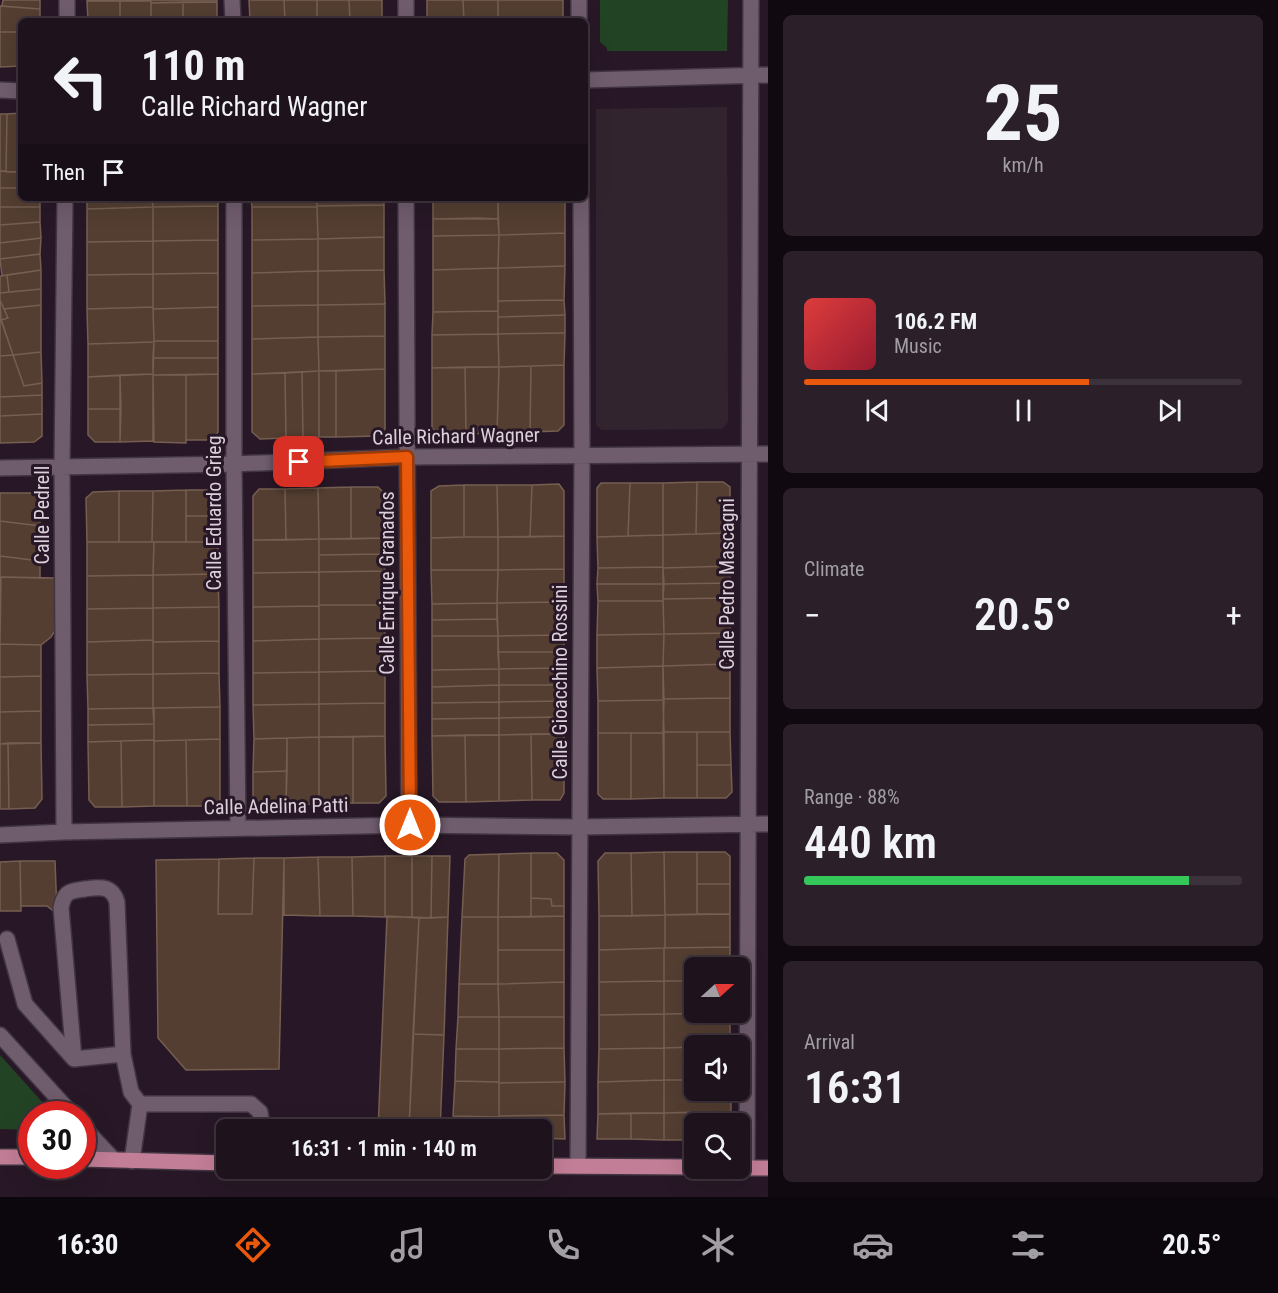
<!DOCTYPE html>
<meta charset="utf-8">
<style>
body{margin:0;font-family:"Roboto Condensed",sans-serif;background:#2b202a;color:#f1f3f6;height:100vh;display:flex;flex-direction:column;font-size:22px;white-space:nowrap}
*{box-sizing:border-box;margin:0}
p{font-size:20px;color:#a19ea4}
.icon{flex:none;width:33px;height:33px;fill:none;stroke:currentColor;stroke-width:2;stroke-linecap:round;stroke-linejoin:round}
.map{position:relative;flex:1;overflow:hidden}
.side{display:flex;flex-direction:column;gap:15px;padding:15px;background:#100a10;width:510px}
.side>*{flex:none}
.top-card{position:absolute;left:18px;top:18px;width:570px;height:183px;border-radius:9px;box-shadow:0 6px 24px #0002,0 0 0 2px #3c323b;background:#1e121d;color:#f1f3f6;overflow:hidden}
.needle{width:39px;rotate:69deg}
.tools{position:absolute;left:684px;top:957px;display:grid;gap:12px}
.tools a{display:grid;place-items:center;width:66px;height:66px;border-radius:9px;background:#1e121d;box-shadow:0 6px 24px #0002,0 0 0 2px #3c323b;font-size:30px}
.speed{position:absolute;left:18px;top:1101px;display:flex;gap:12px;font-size:30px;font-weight:700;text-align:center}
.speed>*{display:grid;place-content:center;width:78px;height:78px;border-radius:50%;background:#1e121d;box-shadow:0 6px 24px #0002,0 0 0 2px #3c323b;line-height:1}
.speed .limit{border:9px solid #d22;background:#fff;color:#111}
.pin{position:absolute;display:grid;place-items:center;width:51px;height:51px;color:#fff;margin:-26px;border-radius:12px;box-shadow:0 3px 9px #0006}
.me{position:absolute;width:66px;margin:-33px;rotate:0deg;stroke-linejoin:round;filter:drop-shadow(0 0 4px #0008)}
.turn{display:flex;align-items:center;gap:21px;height:126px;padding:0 24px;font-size:27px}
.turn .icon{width:78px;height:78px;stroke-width:2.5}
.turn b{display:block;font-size:42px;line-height:51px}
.then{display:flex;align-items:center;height:57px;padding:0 24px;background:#0003;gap:12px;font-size:22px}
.big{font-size:45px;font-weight:600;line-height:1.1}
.side .card{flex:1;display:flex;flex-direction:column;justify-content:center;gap:9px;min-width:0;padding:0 21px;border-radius:9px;background:#2b202a}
.side .dial{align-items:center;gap:0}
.dial b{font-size:78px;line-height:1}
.song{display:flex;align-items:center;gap:18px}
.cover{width:72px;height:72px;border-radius:9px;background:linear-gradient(135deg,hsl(0 70% 55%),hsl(350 70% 35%))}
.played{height:6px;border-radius:3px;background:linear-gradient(90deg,#ea580c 65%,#3c323b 65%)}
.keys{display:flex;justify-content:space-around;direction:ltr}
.heat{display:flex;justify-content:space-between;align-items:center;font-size:33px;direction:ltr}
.charge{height:9px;border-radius:4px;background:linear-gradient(90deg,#34c759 88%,#3c323b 0)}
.trip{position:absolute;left:216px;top:1119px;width:336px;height:60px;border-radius:9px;background:#1e121d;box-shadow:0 6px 24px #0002,0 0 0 2px #3c323b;font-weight:600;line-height:60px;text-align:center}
.tabs{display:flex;height:96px;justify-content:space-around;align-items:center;background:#0c070c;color:#a19ea4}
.tabs .icon{width:42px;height:42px}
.tabs .on{color:#ea580c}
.tabs b{font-size:27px;color:#f1f3f6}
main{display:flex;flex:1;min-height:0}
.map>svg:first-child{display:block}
.education{fill:#32242f}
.green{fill:#224424}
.building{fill:#533e31;stroke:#765e51;stroke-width:1.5}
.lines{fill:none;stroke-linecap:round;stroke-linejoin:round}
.minor-casing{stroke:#413541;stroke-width:18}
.major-casing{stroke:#413541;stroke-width:18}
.minor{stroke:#6f5c6d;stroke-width:15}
.major{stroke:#c27e96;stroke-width:15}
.route-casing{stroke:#983908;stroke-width:15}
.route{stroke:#ea580c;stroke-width:10}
.labels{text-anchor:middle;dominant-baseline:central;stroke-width:6;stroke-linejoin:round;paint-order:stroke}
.street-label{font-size:20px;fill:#dcd1db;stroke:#281827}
</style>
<main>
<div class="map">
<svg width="768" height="1197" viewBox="0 0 768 1197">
<rect width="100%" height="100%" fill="#281827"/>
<path class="education" d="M727,107l1,315 -6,7 -120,1 -6,-5v-316z"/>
<path class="green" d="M600,0h128l-1,51h-120v-3l-7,-6z
M0,1055l53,59h-21l-1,16 -31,-1z"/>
<path class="building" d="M3,0h37v9l-38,-3z
M87,0h64v1h-64z
M151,0h66v2l-66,1z
M249,0h35l1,21h-35z
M284,0h33v21h-32z
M317,0h32l1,21h-33z
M349,0h33v21h-32z
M427,0h36l1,21h-37z
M463,0h35v21h-34z
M498,0h65v21h-65z
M87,1h33v20h-32z
M120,1h31v20h-31z
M183,2h34v19h-34z
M183,2v19h-32v-18z
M0,6l40,3v12h-19v11h-21z
M0,32h21v34l-21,1z
M21,113v59h-15l1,-58z
M0,114h7l-1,57h-6z
M0,171l21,1v16h-21z
M0,188h21v10h19v9h-40z
M87,198h65l1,9 -66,2z
M152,198h66v8l-65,1z
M251,198h66v9h-65z
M317,198h67v7l-67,1z
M433,198h65v4h-65z
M498,198h67v3h-67z
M498,201h67v32l-66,2z
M433,202h65v17h-65z
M384,205v32l-66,2 -1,-33z
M218,206v34l-65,1v-34z
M0,207h40v15l-40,3z
M153,207v34l-66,1v-33z
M252,207h65l1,32 -66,1z
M479,218l19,1 1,16 -66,1v-17z
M40,222l1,16 -41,5v-18z
M565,233v33l-67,2 1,-33z
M499,235l-1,33 -65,2v-34z
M384,237v33l-66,1v-32z
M41,238l-1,16 -40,5v-16z
M318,239v32l-66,2v-33z
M218,240v33l-65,1v-33z
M153,241v33l-66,1v-33z
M40,254l1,16 -39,6 -2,-17z
M565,266l-1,34 -66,1v-33z
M498,268v43l-65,1v-42z
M41,270v19l-32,3 -2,-17z
M384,270l1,34 -67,1v-34z
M318,271v34l-66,1v-33z
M218,273v34l-65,2v-35z
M153,274v33l-66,2v-34z
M7,275l2,17 -9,1v-17z
M41,289v16l-37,4 -4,-9v-7z
M0,300l8,18 -7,2z
M564,300l1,15 -67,2v-16z
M385,304v32l-67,1v-32z
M41,305v47l-28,3 -12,-35 7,-2 -4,-9z
M318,305v32l-66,2v-33z
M153,307l1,35 -66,2 -1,-35z
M218,307v34h-64l-1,-32z
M498,311v23l-66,1 1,-23z
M565,315v18l-67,1v-17z
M0,316l13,39 -13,1z
M565,333l-1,32 -65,2 -1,-33z
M498,334l1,33 -67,1v-33z
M385,336v33l-66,2 -1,-34z
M318,337l1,34 -67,3v-35z
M154,341h64v17h-65z
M154,342l-1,32 -65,3v-33z
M41,352l1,31 -18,3 -11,-31z
M13,355l11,31 18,-3v12l-42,2v-41z
M153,358h65v16l-65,1z
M564,365v60l-6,6 -28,1 1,-66z
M531,366l-1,66 -33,1 2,-66z
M465,367l1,67h-28l-6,-6v-60z
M465,367h34l-2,66 -31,1z
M385,369v60l-6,7 -43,1v-66z
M319,371h17v66h-17z
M319,371v66l-16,1 -1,-66z
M302,372l1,66h-17l-1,-65z
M285,373l1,65 -26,1 -8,-7v-58z
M153,374v67l-33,1v-67z
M218,374v58l-6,8h-26v-65z
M120,375l1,34h-33v-32z
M153,375h33v68l-32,-1z
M42,395v19l-42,2v-19z
M88,409h33l-1,33h-25l-7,-7z
M42,414v22l-8,6 -34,1v-27z
M697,482l-1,52 -33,1v-52z
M697,482h26l7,5v46l-34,1z
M601,483h29l-2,53 -31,1v-49z
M630,483h33v52l-35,1z
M559,484l5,7v45l-34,1 2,-52z
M464,485h33l1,52h-34z
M464,485v52l-33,1v-47l8,-5z
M497,485h35l-2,52h-32z
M351,487h27l7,7v44l-34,1z
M351,487v52h-32l-1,-51z
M318,488l1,51 -33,1 -1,-51z
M259,489h26l1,51h-33v-44z
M186,490v52h-34l1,-51z
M186,490h27l5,5v21h-32z
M119,491h34l-1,51h-33z
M119,491v51h-32l-1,-44 7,-6z
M0,493h35l5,6v27l-40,-5z
M186,516h32v26h-32z
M0,521l40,5v35l-40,-5z
M730,533v33l-67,2v-33z
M663,535v32l-65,1 -1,-31z
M564,536v33l-66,1v-33z
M464,537h34v33h-67v-32z
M385,538v16l-66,1v-16z
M319,539v33l-66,1v-33z
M87,542h67l-1,33 -66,1z
M154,542h64v32l-65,1z
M385,554v17l-66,1v-17z
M0,556l40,5v17l-39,-1 -1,15z
M730,566v17l-66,1 -1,-16z
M663,567v17h-66l1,-16z
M564,569v33l-67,1 1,-33z
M431,570h67l-1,33 -65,1z
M385,571v34h-66v-33z
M319,572v34l-66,1v-34z
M218,574l1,33 -66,1v-33z
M153,575v33l-66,1v-33z
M1,577l56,1 -1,51 -5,8 -10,8 -41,-1z
M730,583v15l-67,1 1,-15z
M597,584h66v17h-65z
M730,598v35l-66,1 -1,-35z
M598,601h65l1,33 -67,1z
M564,602v33l-66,1 -1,-33z
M497,603v16l-65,1v-16z
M319,605h66v33l-66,1z
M319,606v33l-66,2v-34z
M219,607v34l-66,1v-34z
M153,608v32l-66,2v-33z
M497,619l1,17h-66v-16z
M730,633v31l-67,2 1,-32z
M664,634l-1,32 -66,2v-33z
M564,635v17h-66v-16z
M432,636h66l1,33 -67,1z
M385,638v33l-66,1v-33z
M319,639v33l-66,1v-32z
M153,640v34l-66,1v-33z
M219,641v32l-66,1v-32z
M0,644l41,1v31l-41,1z
M498,652h66v16l-65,1z
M730,664v34l-67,1v-33z
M663,666l1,34 -66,1 -1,-33z
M564,668v17h-65v-16z
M499,669v16l-67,2v-17z
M385,671v32l-66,1v-32z
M319,672v32l-66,1v-32z
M219,673l1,34 -67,1v-34z
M153,674v34l-65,1 -1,-34z
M41,676v35l-41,1v-35z
M499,685v17l-67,1v-16z
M499,685h65v16l-65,1z
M730,698v34h-66l-1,-33z
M664,700l-1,33h-65v-32z
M564,701v16l-65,1v-16z
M499,702v16l-67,1v-16z
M385,703v33l-66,1v-33z
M319,704v33l-65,2 -1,-34z
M220,707v32l-66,2v-33z
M153,708l1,16 -66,1v-16z
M41,711v32l-41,1v-32z
M564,717v17l-65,1v-17z
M499,718v17l-67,1v-17z
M154,724v16l-66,2v-17z
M664,732h33v66h-33z
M697,732h33l1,33h-34z
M598,733h33v66h-28l-5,-5z
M631,733h32l1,65 -33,1z
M531,734h33v59l-4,7h-28z
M531,734l1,66 -33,1v-66z
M465,735h34v66l-33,1z
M465,735l1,67h-27l-6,-6 -1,-60z
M385,736l1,60 -7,7h-26v-66z
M319,737h34v66l-34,1z
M319,737v67l-33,1 1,-67z
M287,738v33l-34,1 1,-33z
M220,739v67h-33l-1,-66z
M154,740v66l-32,1 -1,-66z
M186,740l1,66h-33v-65z
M121,741l1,66h-27l-6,-7 -1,-58z
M8,743l1,66h-9v-65z
M8,743h33l1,56 -7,9 -26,1z
M697,765h34l1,27 -6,6h-29z
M287,771l-1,34h-26l-7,-7v-26z
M664,852l1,63 -33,1 -1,-63z
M664,852h33v62l-32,1z
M697,852h28l5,4v28h-33z
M531,853v64h-33l1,-63z
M531,853h26l7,7v46h-12l-1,-7 -20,-1z
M605,853h26l1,63h-33l-1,-55z
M499,854l-1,63h-36l3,-58 4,-4z
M385,856v61l-32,-1 -1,-59z
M385,856h27v61h-27z
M412,856h20l-1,62 -19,-1z
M432,856h18l-2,61 -17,1z
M318,857l2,59 -36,-1v-57z
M318,857h34l1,59h-33z
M254,858h30l-5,211 -93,1 -28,-32 -2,-178 63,-1 -1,55h34z
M254,858l-2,56h-34l1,-55z
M20,861l1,50h-21v-49z
M20,861h35l2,53 -10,-8h-26z
M697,884h33v30h-33z
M531,898l20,1 1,7h12v10l-33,1z
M730,914v33l-65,1v-33z
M665,915v33l-66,2v-34z
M387,916l32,2 -10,212h-31z
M564,916v34h-66v-33z
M448,917l-4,118 -31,-1 6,-116z
M462,917h36v67h-39z
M730,947v21h-36v13h-30v-33z
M664,948v33l-65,1v-32z
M498,950h66v32l-66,2z
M664,981h30v31l36,1 -66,1z
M664,981v33l-65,1v-33z
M564,982v35h-65l-1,-33z
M459,984h39l1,33h-41z
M730,1013v33l-66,2v-34z
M664,1014v34l-65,1v-34z
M458,1017h41v32h-43z
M499,1017h65v31l-65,1z
M413,1034l31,1 -4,95h-31z
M694,1047v33h-30v-32z
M564,1048l1,34 -66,1v-34z
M664,1048v32l-66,2 1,-33z
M456,1049h43v33l-44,-1z
M664,1080h30v10h37v22l-67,1z
M664,1080v33l-66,1v-32z
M455,1081l44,1v35l-46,-1z
M565,1082l-1,33 -65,1v-33z
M699,1112v12h-5v16h-30v-27z
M699,1112h32v12h-32z
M631,1113h33v27l-33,-1z
M631,1113v26h-34l1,-25z
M564,1115l1,24 -23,-1v-8h-43v-14z
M453,1116l46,1v13h-46z"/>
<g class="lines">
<g class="minor-casing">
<path id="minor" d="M232,0l1,21
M406,0v21
M579,0v21
M67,21v-21
M585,80l183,-5
M0,90l21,1
M234,198v266l4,364
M406,198l3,627
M0,468l234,-4 173,-7 361,-3
M64,832l-2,-365 3,-269
M0,835l64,-3 345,-7 171,2 188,-3
M7,939l18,65 49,55
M0,1035l72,79
M123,1054l-49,5 -13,-151c1,-6 2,-10 6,-14 5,-4 12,-4 18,-5 15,-2 27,-4 32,13l6,152 8,38 9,12 -8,57
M140,1104h111l9,8 3,18
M82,1126l31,33
M578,1166l4,-711 -1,-257
M747,1168l4,-1168"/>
</g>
<g class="major-casing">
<path id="major" d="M0,1157h32
M82,1159l144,4
M542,1166l152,1
M740,1168h28"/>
</g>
<use href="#minor" class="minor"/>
<use href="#major" class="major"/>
</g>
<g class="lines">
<g class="route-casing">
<path id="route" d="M299,462l108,-5 3,368"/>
</g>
<use href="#route" class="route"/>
</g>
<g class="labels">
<g class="street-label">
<text transform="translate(456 436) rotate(-1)">Calle Richard Wagner</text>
<text transform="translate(214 513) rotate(-90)">Calle Eduardo Grieg</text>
<text transform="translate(42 515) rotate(-90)">Calle Pedrell</text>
<text transform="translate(387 583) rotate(-90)">Calle Enrique Granados</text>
<text transform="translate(727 584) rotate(-90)">Calle Pedro Mascagni</text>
<text transform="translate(560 682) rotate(-90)">Calle Gioacchino Rossini</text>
<text transform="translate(276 806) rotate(-1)">Calle Adelina Patti</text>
</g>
</g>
</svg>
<div class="tools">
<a><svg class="needle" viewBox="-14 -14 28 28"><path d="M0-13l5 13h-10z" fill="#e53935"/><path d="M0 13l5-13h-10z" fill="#a19ea4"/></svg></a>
<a><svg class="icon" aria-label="sound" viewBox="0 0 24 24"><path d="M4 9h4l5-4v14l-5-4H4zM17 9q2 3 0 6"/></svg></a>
<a><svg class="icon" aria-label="search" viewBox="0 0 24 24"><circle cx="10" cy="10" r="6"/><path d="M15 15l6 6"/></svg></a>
</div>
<div class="speed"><div class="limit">30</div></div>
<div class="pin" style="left:299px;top:462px;background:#d93025"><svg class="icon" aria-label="arrive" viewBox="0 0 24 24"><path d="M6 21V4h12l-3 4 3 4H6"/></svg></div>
<svg class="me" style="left:410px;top:825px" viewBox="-20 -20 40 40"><circle r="17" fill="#ea580c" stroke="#fff" stroke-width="3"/><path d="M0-11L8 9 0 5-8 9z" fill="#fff"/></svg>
<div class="trip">16:31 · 1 min · 140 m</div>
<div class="top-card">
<div class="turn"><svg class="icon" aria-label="left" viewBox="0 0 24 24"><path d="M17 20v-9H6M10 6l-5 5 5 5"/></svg><div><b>110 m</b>Calle Richard Wagner</div></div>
<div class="then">Then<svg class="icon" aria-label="arrive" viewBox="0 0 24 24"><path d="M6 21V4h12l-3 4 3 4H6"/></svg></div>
</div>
</div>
<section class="side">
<div class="card dial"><b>25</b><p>km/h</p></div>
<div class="card">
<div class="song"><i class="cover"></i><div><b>106.2 FM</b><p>Music</p></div></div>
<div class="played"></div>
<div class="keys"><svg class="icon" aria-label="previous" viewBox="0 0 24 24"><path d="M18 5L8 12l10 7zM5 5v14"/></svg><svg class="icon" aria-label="pause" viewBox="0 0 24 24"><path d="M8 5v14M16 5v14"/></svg><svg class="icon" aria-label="next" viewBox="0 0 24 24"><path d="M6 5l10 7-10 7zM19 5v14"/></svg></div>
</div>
<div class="card"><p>Climate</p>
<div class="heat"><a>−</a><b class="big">20.5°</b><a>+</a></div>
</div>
<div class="card"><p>Range · 88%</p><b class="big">440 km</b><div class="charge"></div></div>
<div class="card"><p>Arrival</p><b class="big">16:31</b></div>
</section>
</main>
<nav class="tabs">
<b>16:30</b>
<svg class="icon on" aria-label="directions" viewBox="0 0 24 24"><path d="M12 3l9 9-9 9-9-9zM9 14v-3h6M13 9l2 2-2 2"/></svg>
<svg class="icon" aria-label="music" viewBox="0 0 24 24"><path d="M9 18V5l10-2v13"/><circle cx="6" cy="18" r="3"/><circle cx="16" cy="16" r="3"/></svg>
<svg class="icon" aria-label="phone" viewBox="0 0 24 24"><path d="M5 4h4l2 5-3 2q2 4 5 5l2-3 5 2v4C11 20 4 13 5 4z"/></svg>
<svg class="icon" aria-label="climate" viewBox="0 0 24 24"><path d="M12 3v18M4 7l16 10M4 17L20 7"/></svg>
<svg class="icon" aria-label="car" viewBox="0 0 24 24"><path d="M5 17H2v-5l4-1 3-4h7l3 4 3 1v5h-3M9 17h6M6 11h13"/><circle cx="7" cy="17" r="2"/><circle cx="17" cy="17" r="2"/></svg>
<svg class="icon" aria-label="filters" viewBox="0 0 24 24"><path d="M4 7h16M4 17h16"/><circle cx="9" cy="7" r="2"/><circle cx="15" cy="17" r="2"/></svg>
<b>20.5°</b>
</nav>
